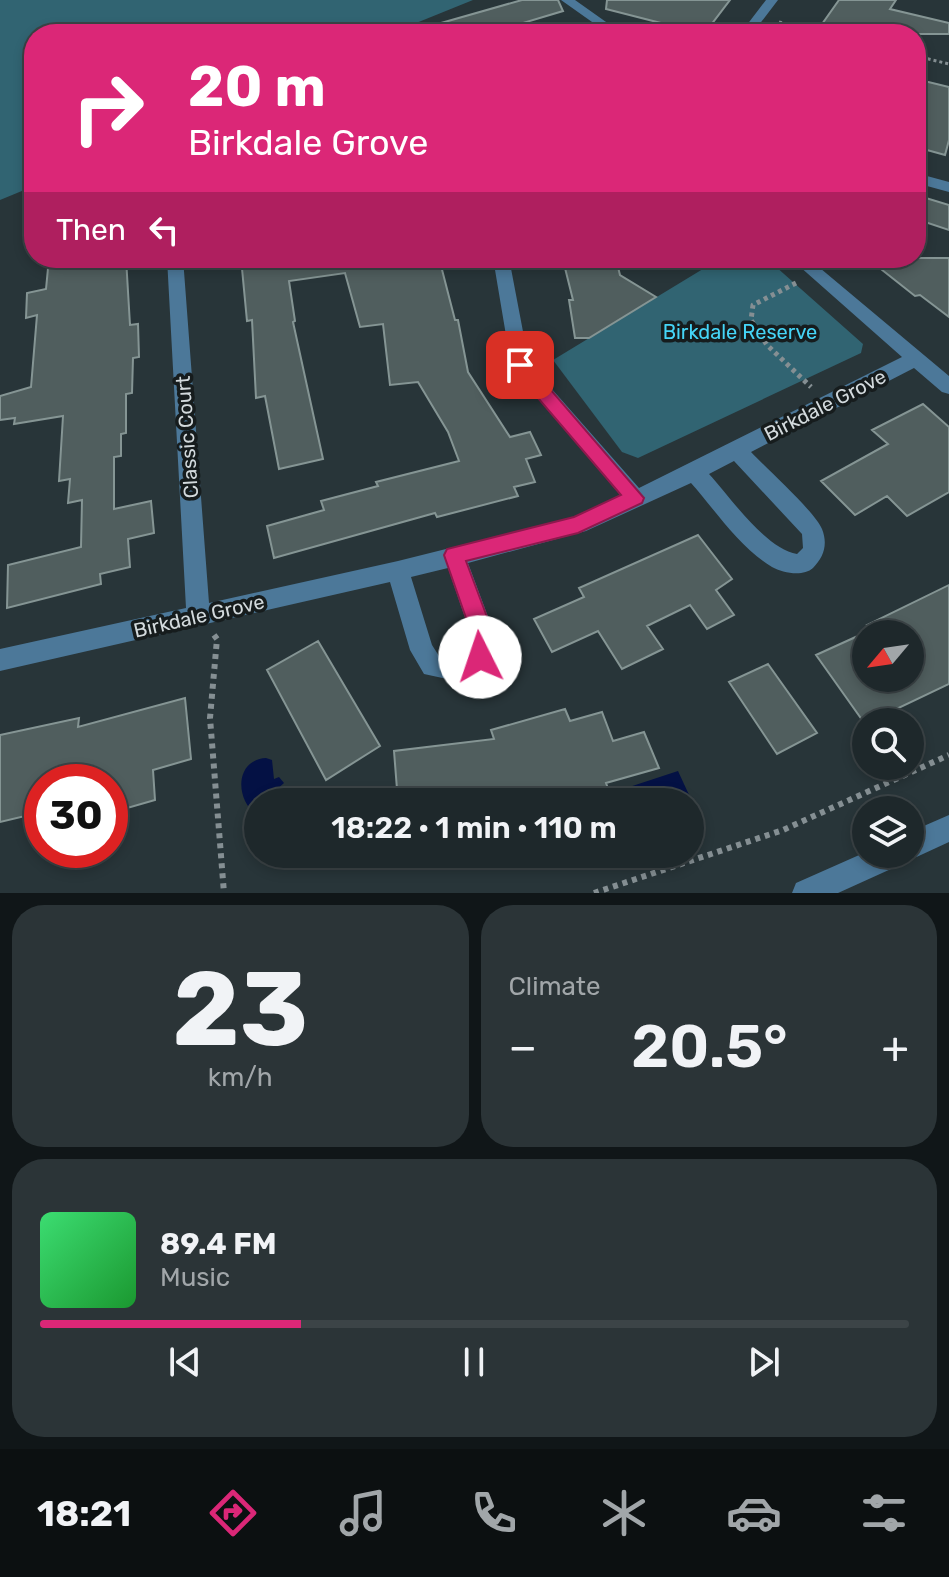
<!DOCTYPE html>
<meta charset="utf-8">
<style>
body{margin:0;font-family:Rubik,sans-serif;background:#2b3437;color:#f1f3f6;height:100vh;display:flex;flex-direction:column;font-size:30px;white-space:nowrap}
*{box-sizing:border-box;margin:0}
p{font-size:26px;color:#a1a6a9}
.icon{flex:none;width:44px;height:44px;fill:none;stroke:currentColor;stroke-width:2;stroke-linecap:round;stroke-linejoin:round}
.map{position:relative;height:893px;overflow:hidden}
.panel{display:flex;flex-direction:column;gap:12px;padding:12px;background:#101618;flex:1}
.panel>*{flex:none}
.banner{position:absolute;left:24px;top:24px;width:902px;height:244px;border-radius:32px;box-shadow:0 4px 12px #0003,0 0 0 2px #3c4447;background:#db2777;color:#fff;overflow:hidden}
.needle{width:52px;rotate:241deg}
.buttons{position:absolute;left:852px;top:620px;display:grid;gap:16px}
.buttons a{display:grid;place-items:center;width:72px;height:72px;border-radius:50%;background:#1e282b;box-shadow:0 4px 12px #0003,0 0 0 2px #3c4447;font-size:40px}
.speed{position:absolute;left:24px;top:764px;display:flex;gap:16px;font-size:40px;font-weight:700;text-align:center}
.speed>*{display:grid;place-content:center;width:104px;height:104px;border-radius:50%;background:#1e282b;box-shadow:0 4px 12px #0003,0 0 0 2px #3c4447;line-height:1}
.speed .limit{border:12px solid #d22;background:#fff;color:#111}
.pin{position:absolute;display:grid;place-items:center;width:68px;height:68px;color:#fff;margin:-34px;border-radius:16px;box-shadow:0 4px 12px #0006}
.me{position:absolute;width:88px;margin:-44px;rotate:356deg;stroke-linejoin:round;filter:drop-shadow(0 0 6px #0008)}
.turn{display:flex;align-items:center;gap:28px;height:168px;padding:0 32px;font-size:36px}
.turn .icon{width:104px;height:104px;stroke-width:2.5}
.turn b{display:block;font-size:56px;line-height:68px}
.then{display:flex;align-items:center;height:76px;padding:0 32px;background:#0003;gap:16px;font-size:30px}
.big{font-size:60px;font-weight:600;line-height:1.1}
.panel .tile{flex:1;display:flex;flex-direction:column;justify-content:center;gap:12px;min-width:0;padding:0 28px;border-radius:32px;background:#2b3437}
.panel .dial{align-items:center;gap:0}
.dial b{font-size:104px;line-height:1}
.song{display:flex;align-items:center;gap:24px}
.cover{width:96px;height:96px;border-radius:12px;background:linear-gradient(135deg,hsl(140 70% 55%),hsl(130 70% 35%))}
.played{height:8px;border-radius:4px;background:linear-gradient(90deg,#db2777 30%,#3c4447 30%)}
.keys{display:flex;justify-content:space-around;direction:ltr}
.heat{display:flex;justify-content:space-between;align-items:center;font-size:44px;direction:ltr}
.panel .tiles{flex:1;display:grid;gap:12px;grid-template-columns:1fr 1fr}
.tile:last-child{grid-column:span 2}
.trip{position:absolute;left:244px;top:788px;width:460px;height:80px;border-radius:40px;background:#1e282b;box-shadow:0 4px 12px #0003,0 0 0 2px #3c4447;font-weight:600;line-height:80px;text-align:center}
.menu{display:flex;height:128px;justify-content:space-around;align-items:center;background:#0c1011;color:#a1a6a9}
.menu .icon{width:56px;height:56px}
.menu .active{color:#db2777}
.menu b{font-size:36px;color:#f1f3f6}
.map>svg:first-child{display:block}
.green{fill:#316472}
.water{fill:#041144}
.building{fill:#505e5e;stroke:#859594;stroke-width:2;fill-rule:evenodd}
.lines{fill:none;stroke-linecap:round;stroke-linejoin:round}
.path-far2{stroke:#858f93;stroke-width:3;stroke-dasharray:3 3;stroke-linecap:butt}
.path-far1{stroke:#858f93;stroke-width:5;stroke-dasharray:4 4;stroke-linecap:butt}
.path{stroke:#858f93;stroke-width:6;stroke-dasharray:5 5;stroke-linecap:butt}
.minor{fill:#4c7899;fill-rule:evenodd}
.route{fill:#db2777;stroke:#8e194d;stroke-width:2}
.labels{text-anchor:middle;dominant-baseline:central;stroke-width:7;stroke-linejoin:round;paint-order:stroke}
.park-label{font-size:20px;fill:#45d5f7;stroke:#161c1d}
.street-label{font-size:20px;fill:#d3dadd;stroke:#161c1d}
</style>
<div class="map">
<svg width="949" height="893" viewBox="0 0 949 893">
<rect width="100%" height="100%" fill="#283539"/>
<path class="green" d="M0,0h473l-84,34h-355v152l-34,14z
M721,258h45l97,86 -2,9 -223,105 -16,-6 -69,-92z"/>
<path class="water" d="M266,758l6,2 2,19 5,-2 5,6 -9,8 3,11h-20v14c-23,-15 -24,-56 8,-58z
M678,771l12,26 -15,5h-60l-4,-9z"/>
<path class="building" d="M522,0h36l5,11 -77,23h-58l-1,-7z
M607,0h123l-26,34 -98,-25z
M839,0h57l-6,9 59,14v11h-134z
M916,79l33,8v53l-4,15 -29,-8z
M916,195l33,10v25l-33,-11z
M49,258h77l4,67 8,-1 1,33 -6,1 -1,35 -6,1v39l-5,1v22l-7,1v52l37,-8 3,32 -26,6 2,28 -30,7 1,10 -94,24 1,-43 73,-18 1,-47 -14,3 2,-24 -11,2 4,-65 -49,8 1,-6 -15,2v-24l31,-9 6,-72 -11,3 1,-25 19,-4z
M241,258h198l16,62h3l10,52 42,65 20,-5 11,23 -15,4 9,23 -21,5 4,9 -81,21 -2,-4 -161,45 -7,-32 57,-16 -3,-9 57,-15 -2,-4 83,-21 -11,-29 -30,-50 -28,3 -7,-61 -23,3 -15,-54 -56,8 6,40 -2,1 30,137 -44,10 -14,-73 -9,2 -4,-78 -5,1z
M593,258l23,1 4,16 36,22 -67,41h-14l-6,-38h4l-10,-40z
M867,258h82v59l-29,-22 -5,1z
M923,404l26,23v65l-42,24 -20,-20 -32,19 -34,-34 67,-37 -16,-14z
M698,535l34,44 -16,11 18,25 -27,14 -17,-24 -43,21 16,23 -41,20 -24,-38 -46,21 -18,-33 50,-22 -5,-9z
M949,585v99l-84,40 -49,-69 55,-25 -4,-5zM866,634h44v44h-44z
M318,641l62,105 -54,34 -59,-110z
M768,664l49,69 -40,21 -48,-72z
M185,698l6,61 -38,11 2,30 -45,13v-31h-68v30l-42,10v-87l79,-17 -1,9z
M565,709l5,12 32,-9 11,29 31,-9 15,36 -53,15 7,19h-215l-4,-51 100,-12 -3,-9z"/>
<g class="lines">
<path class="path-far2" d="M779,22l49,12
M916,56l33,8"/>
<path class="path-far1" d="M796,283l-43,22 -2,15 16,25 44,42"/>
<path class="path" d="M214,635l3,4 -7,79 14,175
M594,893l189,-63 166,-75"/>
<path class="minor" d="M561,0h14l48,34h-14z
M766,0h12l-26,34h-12z
M916,173l33,9v10l-33,-9z
M167,258h16l26,345 189,-42 176,-44 47,-21 -110,-131 -18,-107h16l20,105 110,125 263,-131 -112,-99h18l141,118v18l-7,-2 -28,-24 -163,84c15,16 64,60 71,77 6,15 2,28 -9,39 -10,9 -30,5 -41,-1 -32,-19 -57,-57 -81,-84l-105,48 -118,32 28,75 -8,27 -27,17 -37,-8 -14,-24 -20,-68 -390,89v-22l186,-41zM734,461l68,73 1,14 -6,6c-31,-5 -67,-57 -88,-80zM448,568l24,70 -2,13 -12,8 -19,-3 -7,-11 -21,-68z
M949,815v27l-39,18 -6,-3 -2,7 -64,29h-46l4,-10 70,-31 44,2v-22z"/>
</g>
<path class="route" d="M520,359l6,2 118,137 -2,5 -64,30 -112,28 29,77 -8,26 -7,3 -8,-3 -3,-7 4,-19 -29,-83 3,-6 127,-32 47,-22 -107,-125 -2,-5 2,-4z"/>
<g class="labels">
<g class="park-label">
<text x="740" y="332">Birkdale Reserve</text>
</g>
<g class="street-label">
<text transform="translate(825 405) rotate(-27)">Birkdale Grove</text>
<text transform="translate(187 437) rotate(-94)">Classic Court</text>
<text transform="translate(199 616) rotate(-13)">Birkdale Grove</text>
</g>
</g>
</svg>
<div class="buttons">
<a><svg class="needle" viewBox="-14 -14 28 28"><path d="M0-13l5 13h-10z" fill="#e53935"/><path d="M0 13l5-13h-10z" fill="#a1a6a9"/></svg></a>
<a><svg class="icon" aria-label="search" viewBox="0 0 24 24"><circle cx="10" cy="10" r="6"/><path d="M15 15l6 6"/></svg></a>
<a><svg class="icon" aria-label="layers" viewBox="0 0 24 24"><path d="M12 4l9 5-9 5-9-5zM3 14l9 5 9-5"/></svg></a>
</div>
<div class="speed"><div class="limit">30</div></div>
<div class="pin" style="left:520px;top:365px;background:#d93025"><svg class="icon" aria-label="arrive" viewBox="0 0 24 24"><path d="M6 21V4h12l-3 4 3 4H6"/></svg></div>
<svg class="me" style="left:480px;top:657px" viewBox="-20 -20 40 40"><circle r="19" fill="#fff"/><path d="M0-13L10 11 0 6-10 11z" fill="#db2777"/></svg>
<div class="trip">18:22 · 1 min · 110 m</div>
<div class="banner">
<div class="turn"><svg class="icon" aria-label="right" viewBox="0 0 24 24"><path d="M7 20v-9h11M14 6l5 5-5 5"/></svg><div><b>20 m</b>Birkdale Grove</div></div>
<div class="then">Then<svg class="icon" aria-label="left" viewBox="0 0 24 24"><path d="M17 20v-9H6M10 6l-5 5 5 5"/></svg></div>
</div>
</div>
<section class="panel">
<div class="tiles">
<div class="tile dial"><b>23</b><p>km/h</p></div>
<div class="tile"><p>Climate</p>
<div class="heat"><a>−</a><b class="big">20.5°</b><a>+</a></div>
</div>
<div class="tile">
<div class="song"><i class="cover"></i><div><b>89.4 FM</b><p>Music</p></div></div>
<div class="played"></div>
<div class="keys"><svg class="icon" aria-label="previous" viewBox="0 0 24 24"><path d="M18 5L8 12l10 7zM5 5v14"/></svg><svg class="icon" aria-label="pause" viewBox="0 0 24 24"><path d="M8 5v14M16 5v14"/></svg><svg class="icon" aria-label="next" viewBox="0 0 24 24"><path d="M6 5l10 7-10 7zM19 5v14"/></svg></div>
</div>
</div>
</section>
<nav class="menu">
<b>18:21</b>
<svg class="icon active" aria-label="directions" viewBox="0 0 24 24"><path d="M12 3l9 9-9 9-9-9zM9 14v-3h6M13 9l2 2-2 2"/></svg>
<svg class="icon" aria-label="music" viewBox="0 0 24 24"><path d="M9 18V5l10-2v13"/><circle cx="6" cy="18" r="3"/><circle cx="16" cy="16" r="3"/></svg>
<svg class="icon" aria-label="phone" viewBox="0 0 24 24"><path d="M5 4h4l2 5-3 2q2 4 5 5l2-3 5 2v4C11 20 4 13 5 4z"/></svg>
<svg class="icon" aria-label="climate" viewBox="0 0 24 24"><path d="M12 3v18M4 7l16 10M4 17L20 7"/></svg>
<svg class="icon" aria-label="car" viewBox="0 0 24 24"><path d="M5 17H2v-5l4-1 3-4h7l3 4 3 1v5h-3M9 17h6M6 11h13"/><circle cx="7" cy="17" r="2"/><circle cx="17" cy="17" r="2"/></svg>
<svg class="icon" aria-label="filters" viewBox="0 0 24 24"><path d="M4 7h16M4 17h16"/><circle cx="9" cy="7" r="2"/><circle cx="15" cy="17" r="2"/></svg>
</nav>
